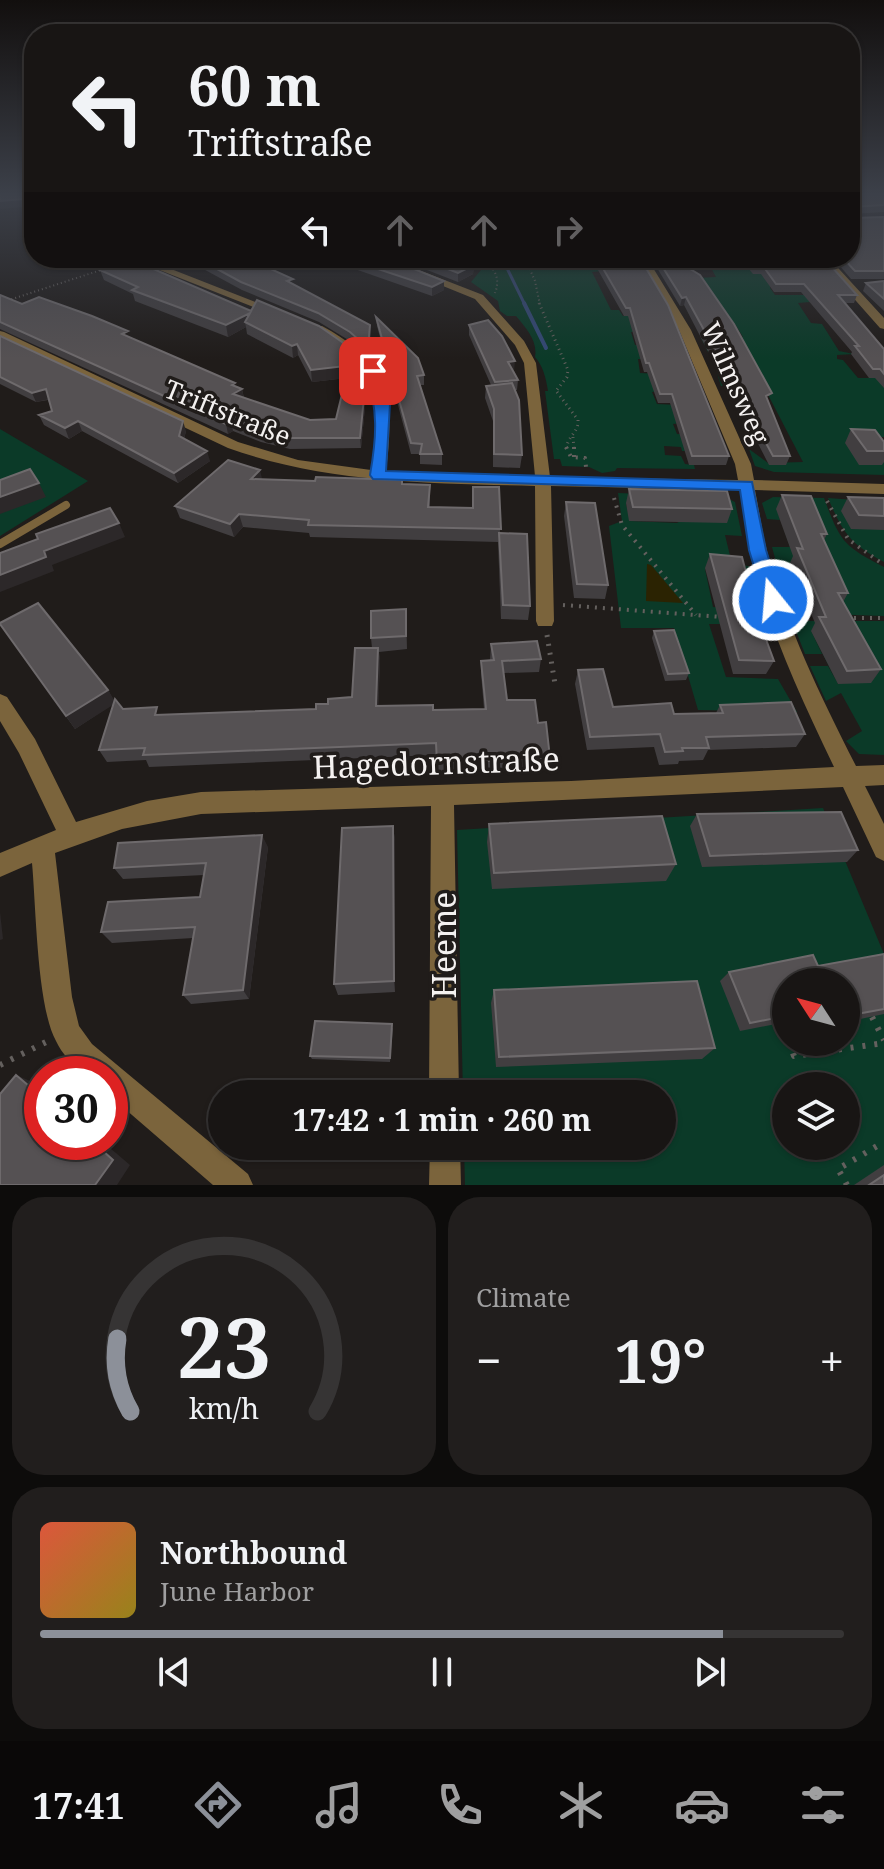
<!DOCTYPE html>
<meta charset="utf-8">
<style>
body{margin:0;font-family:"Noto Serif",serif;background:#211e1d;color:#f1f3f6;height:100vh;display:flex;flex-direction:column;font-size:30px;white-space:nowrap}
*{box-sizing:border-box;margin:0}
p{font-size:26px;color:#9f9fa0}
.icon{flex:none;width:44px;height:44px;fill:none;stroke:currentColor;stroke-width:2;stroke-linecap:round;stroke-linejoin:round}
.map{position:relative;height:1185px;overflow:hidden}
.sheet{display:flex;flex-direction:column;gap:12px;padding:12px;background:#0d0c0b;flex:1}
.sheet>*{flex:none}
.banner{position:absolute;left:24px;top:24px;width:836px;height:244px;border-radius:32px;box-shadow:0 2px 6px #0004,0 0 0 2px #363434;background:#181514;color:#f1f3f6;overflow:hidden}
.needle{width:52px;rotate:306deg}
.controls{position:absolute;left:772px;top:968px;display:grid;gap:16px}
.controls a{display:grid;place-items:center;width:88px;height:88px;border-radius:50%;background:#181514;box-shadow:0 2px 6px #0004,0 0 0 2px #363434;font-size:40px}
.speed{position:absolute;left:24px;top:1056px;display:flex;gap:16px;font-size:40px;font-weight:700;text-align:center}
.speed>*{display:grid;place-content:center;width:104px;height:104px;border-radius:50%;background:#181514;box-shadow:0 2px 6px #0004,0 0 0 2px #363434;line-height:1}
.speed .limit{border:12px solid #d22;background:#fff;color:#111}
.pin{position:absolute;display:grid;place-items:center;width:68px;height:68px;color:#fff;margin:-34px;border-radius:16px;box-shadow:0 4px 12px #0006}
.me{position:absolute;width:88px;margin:-44px;rotate:343deg;stroke-linejoin:round;filter:drop-shadow(0 0 6px #0008)}
.turn{display:flex;align-items:center;gap:28px;height:168px;padding:0 32px;font-size:36px}
.turn .icon{width:104px;height:104px;stroke-width:2.5}
.turn b{display:block;font-size:56px;line-height:68px}
.lanes{display:flex;align-items:center;height:76px;padding:0 32px;background:#0003;justify-content:center;gap:40px;direction:ltr}
.lanes .off{opacity:.35}
.big{font-size:60px;font-weight:700;line-height:1.1}
.sheet .widget{flex:1;display:flex;flex-direction:column;justify-content:center;gap:12px;min-width:0;padding:0 28px;border-radius:32px;background:#211e1d}
.sheet .dial{align-items:center;gap:0}
.dial svg{height:208px;overflow:visible;fill:none;stroke:#363434;stroke-width:7;stroke-linecap:round;text-anchor:middle}
.dial text{fill:#f1f3f6;stroke:none}
.song{display:flex;align-items:center;gap:24px}
.cover{width:96px;height:96px;border-radius:12px;background:linear-gradient(135deg,hsl(10 70% 55%),hsl(50 70% 35%))}
.played{height:8px;border-radius:4px;background:linear-gradient(90deg,#8c9099 85%,#363434 85%)}
.keys{display:flex;justify-content:space-around;direction:ltr}
.heat{display:flex;justify-content:space-between;align-items:center;font-size:44px;direction:ltr}
.sheet .tiles{flex:1;display:grid;gap:12px;grid-template-columns:1fr 1fr}
.widget:last-child{grid-column:span 2}
.trip{position:absolute;left:208px;top:1080px;width:468px;height:80px;border-radius:40px;background:#181514;box-shadow:0 2px 6px #0004,0 0 0 2px #363434;font-weight:700;line-height:80px;text-align:center}
.tab-bar{display:flex;height:128px;justify-content:space-around;align-items:center;background:#0a0808;color:#9f9fa0}
.tab-bar .icon{width:56px;height:56px}
.tab-bar .active{color:#8c9099}
.tab-bar b{font-size:36px;color:#f1f3f6}
.map>svg:first-child{display:block}
.green{fill:#0b3a28;fill-rule:evenodd}
.sand{fill:#2b2302}
.lines{fill:none;stroke-linecap:round;stroke-linejoin:round}
.stream-far1{stroke:#334975;stroke-width:3}
.stream{stroke:#334975;stroke-width:4}
.path-far4{stroke:#64605e;stroke-width:2;stroke-dasharray:1 3;stroke-linecap:butt}
.path-far3{stroke:#64605e;stroke-width:3;stroke-dasharray:1 4;stroke-linecap:butt}
.path-far2{stroke:#64605e;stroke-width:4;stroke-dasharray:2 6;stroke-linecap:butt}
.path-far1{stroke:#64605e;stroke-width:5;stroke-dasharray:2 7;stroke-linecap:butt}
.path{stroke:#64605e;stroke-width:6;stroke-dasharray:3 9;stroke-linecap:butt}
.service{stroke:#7b643c;stroke-width:8}
.minor{fill:#7b643c;fill-rule:evenodd}
.wall{fill:#413e40}
.shaded-wall{fill:#2c2829}
.building{fill:#555153;stroke:#6e6a6c;stroke-width:2}
.route{fill:#1a73e8;stroke:#114b97;stroke-width:2}
.labels{text-anchor:middle;dominant-baseline:central;stroke-width:7;stroke-linejoin:round;paint-order:stroke}
.street-label{font-size:26px;fill:#f4f1f0;stroke:#201c1a}
.near-street-label{font-size:32px;fill:#f4f1f0;stroke:#201c1a}
</style>
<div class="map">
<svg width="884" height="1185" viewBox="0 0 884 1185">
<rect width="100%" height="100%" fill="#201c1a"/>
<path class="green" d="M446,258h147l10,13 -11,1 19,38h8l4,6h15l7,16h-14l4,13h13l4,14h-14l2,14 21,1 5,17 -14,1 5,12 20,1 5,18 -9,1 4,10 25,1 -1,17 -19,-1 -1,-4 -17,-1 1,9 16,1 4,8 9,1 1,4 -78,-1 -2,3 -13,2 -13,-6 -27,-1 -2,-7h-6l-9,-68h3c-2,-13 -5,-25 -13,-34 3,-16 -9,-29 -19,-41h-9l-7,-5 -2,-10 -27,-19 10,-12z
M656,258h115l-1,30 5,7h31l4,7 -12,1 13,20 11,1 17,27 15,3 -17,1v4l6,1 15,18h22l4,6v53h-3l3,6v32l-110,-3 -19,-6 -6,-17 19,14 35,-1 -39,-75 -43,-1 -8,-26 32,1 -37,-9 -7,-14 42,-1 -8,-13 -11,-1 -26,-45 18,-1 -5,-9h-23z
M0,429l88,52 -88,55z
M618,493l24,1 -16,10 4,17 47,2 46,-27 12,6 7,34 -17,-1 7,29 17,2 4,17 -48,-14 8,38 27,2 6,15h-37l17,53 52,2 19,33 -99,-2 -24,-82h-53l-12,-102 13,-5z
M773,497l51,1c16,43 19,48 60,69v49l-57,-2 -33,-43 -15,2 -7,-26h18l-13,-38 3,11 -13,-1 -5,-16z
M828,498l27,2 29,30v32c-34,-18 -41,-29 -56,-64z
M792,621h92v134l-25,-1 -13,-13 16,-10 -21,-38 -15,8 -16,-35h18l10,18 -27,-53 11,23h-17z
M823,808l61,146v231h-419l-1,-39h198v-52h-199l-6,-264zM786,982h60v60h-60zM786,1086h60v60h-60z"/>
<path class="sand" d="M647,564l4,1 32,38 -37,-2z"/>
<g class="lines">
<path class="stream-far1" d="M502,258l23,47"/>
<path class="stream" d="M524,303l22,45"/>
<path class="path-far4" d="M482,258c12,9 19,20 13,35
M525,258l10,23 5,24
M492,265l4,-7
M0,303l104,-34"/>
<path class="path-far3" d="M539,303l29,67 -1,7 -11,14
M557,392l21,28c1,13 -12,17 -11,29
M573,437l1,12"/>
<path class="path-far2" d="M566,447l5,10 14,1 1,9
M574,447v10
M614,498l8,27 74,90
M827,501l21,38 36,26
M563,605l159,12
M798,618h20
M846,618h38"/>
<path class="path-far1" d="M547,635l8,49"/>
<path class="path" d="M872,1017l12,23
M781,1023l5,12
M789,1042l5,14 90,-13
M0,1065l48,-24
M847,1185l-9,-16 46,-27"/>
<path class="service" d="M0,544l66,-39"/>
<path class="minor" d="M129,258h14l138,54 -10,2z
M374,258h14l95,37 41,46 12,22 14,114 188,3 -3,-16 -56,-134 -42,-72h10l44,72 60,134 3,16 130,4v10l-129,-4c4,20 7,41 12,61 19,75 54,146 89,215l28,-1v20l-19,1 19,38v37l-8,-4 -33,-70 -389,18 5,289h-30l2,-288 -230,8 -79,15 -67,24 17,144 7,29 13,18 156,130 5,11h-40l-103,-89v-22h-26c-11,-9 -22,-20 -28,-33 -19,-34 -20,-135 -24,-178l-32,14v-24l56,-23 -37,-77 -19,-32v-27l7,3 28,42 41,83 71,-21 54,-9 370,-11 263,-14c-33,-69 -67,-141 -84,-217 -5,-19 -7,-40 -10,-60l-189,-4 3,135 -2,5h-14l-2,-5 -1,-135c-104,-3 -207,-2 -307,-38l-228,-108v-9l4,1 234,110 60,18 73,10c6,-37 12,-83 -18,-113 -12,-12 -29,-17 -41,-28l10,-3c68,37 73,73 64,145l149,5 -11,-113 -9,-18 -40,-46z
M818,258h11l55,60v11l-4,-1z
M430,1146h30l1,39h-32z"/>
</g>
<path class="wall" d="M850,193h34v19l-34,2z
M884,217v62h-33l-18,-21h17l3,-40z
M71,258h36l-27,7z
M194,258h43l57,27 77,48 -2,25 -19,-17 -31,-19 -77,-32 -46,-25z
M335,258h52l57,32 -12,6 -80,-28 -1,-5z
M396,258h61l17,7 -1,9 -15,8z
M590,258h50l89,198 -3,9h-37l-19,-62h-12l-11,-31h-3l-16,-56h-4l-30,-53z
M651,258h30l87,144 22,54 -4,9h-17l-20,-39 -28,-65h-8l-29,-56 -4,1z
M740,258h84l33,37 -3,8h-9l39,46v39l-9,-10h-6l-18,-24 1,-2 -51,-60h-27l-13,-18h-8z
M100,270l263,94 1,12 -52,6 -14,-27 -5,3 -46,-24 -1,-7 -18,10 -93,-36 -2,-7 -29,-14z
M884,281v30l-21,-20 3,-8z
M0,295l22,9 108,34 112,51 2,9 66,22 26,-1 28,-22 1,10 -4,41 -71,1 -29,-7 -28,-11 -5,3 -228,-105z
M376,317l48,58v10h-4l22,69v11l-22,-1v-10h-9l-34,-128z
M469,325l45,46 4,9 -1,10h-2l7,65 -2,13 -27,-1v-46l-8,-23 1,-12 5,-1 -22,-50z
M0,336l186,95 -2,8 26,22 -32,22 -96,-52 -13,8 -25,-14 -5,-10 13,-4 -4,-11 -12,2 -36,-18z
M851,429l33,13v20l-2,3h-23l-14,-22z
M262,479l168,6v22l43,1 26,-21 1,46 30,73 -2,14 -27,-1 -3,-77 -188,-5 -1,-4 -66,-6 -9,10 -54,-19 -5,-12z
M629,489l103,20 -5,14 -98,-2 -3,-18z
M782,495l45,39 -3,6 24,53 -5,9 38,67 -10,14 -33,1 -27,-53 4,-8 -25,-60 3,-7 -17,-47z
M848,497l36,1v32l-33,-1 -10,-18z
M566,502l42,83 -3,14 -31,-1 -10,-82z
M710,554l47,61 17,46 -8,13h-33l-28,-106z
M406,609l1,40 -28,3 1,9 -2,45 55,4 51,-1 -3,-36v-12l9,-1 1,-16 50,15 -2,13 -35,1 3,27 31,23 12,35 -2,12 -111,5 -1,-20 -287,12 -3,-7 -39,2 -8,-12 14,-46 -38,25 -66,-92 99,53 6,11 9,8 38,6 155,-6 36,-12 20,-49 -1,-10z
M654,631l35,42 -3,7 -21,1 -13,-43z
M578,670l35,37 61,7 42,-1 4,-8 85,29 -9,13 -88,3 -5,10 -24,1 -1,3 -19,1 -5,-18 -67,3 -12,-66z
M697,814l161,36 -11,12 -145,5 -12,-41z
M489,824l187,40 -10,17 -174,8 -5,-47z
M393,826l2,15v151l-57,3 -4,-11z
M268,847l-19,152 -58,5 -8,-9 10,-57 -81,5 -11,-11 99,-35 4,-22 -81,4 -9,-11z
M884,954v60l-38,8v-40h-60v40l-46,9 -20,-50 9,-9 89,-6z
M494,990l221,58 -13,11 -206,8 -5,-64z
M393,1028l-3,34 -78,-3 -2,-3z
M298,1146h87l-1,5 -83,-3z
M884,1165v20h-30z"/>
<path class="shaded-wall" d="M34,198v8l-34,3v-8z
M77,258h30l-27,7z
M474,265l-1,9 -15,8v-9z
M444,281v9l-12,6v-9z
M686,297l-2,8 -4,1 2,-8z
M250,313l-5,9 1,5 -18,10 -2,-12z
M370,325l1,8 -2,25 -1,-10z
M297,344l1,11 -5,3 -1,-12z
M515,361l-1,10 -6,-9z
M363,364l1,12 -52,6 -1,-12z
M235,383l2,9 5,-3 2,10 -11,-5 -1,-9z
M46,389l4,10 -14,3 -4,-9z
M364,397l1,10 -4,41 -1,-10z
M78,421l4,10 -13,8 -4,-11z
M183,421l3,10 -4,16 -3,-11z
M231,421l2,10 -5,3 -2,-10z
M207,451l3,10 -32,22 -4,-10z
M260,470l3,13 -12,-4z
M39,483l7,14 -46,17v-17z
M239,514l4,13 -9,10 -4,-13z
M119,523l6,14 -73,28 2,6 -54,21v-17l44,-24z
M378,648l2,13 -2,58 -2,-13z
M108,690l8,13 -41,26 -9,-13z
M393,826l2,15v151l-1,-11z
M262,835l6,12 -19,152 -6,-9z
M0,912l3,27 -3,1z
M16,1075l21,9 5,5v8z
M93,1142h10l27,23 -13,20h-22z"/>
<path class="building" d="M0,193h34v5l-34,3z
M850,193h34v12l-33,2 -1,6z
M850,215l3,3 31,-1v54h-29l-12,-13h7z
M128,258l123,53 6,-11 62,26 23,16 21,22 -52,6 -14,-26 -5,2 -47,-24 5,-9 -24,12 -94,-35 6,-3 -38,-17z
M197,258h40l11,5 5,-2 40,18 -6,2 83,44 -2,23 -18,-16 -32,-19 -77,-31z
M351,258h36l57,23 -12,6 -81,-27z
M419,258h38l17,7 -16,8z
M597,258h43l28,47 61,151h-37l-20,-62h-12l-11,-31h-3l-16,-55h-4z
M657,258h24l6,9 13,8 34,49 38,69 -6,3 24,60h-17l-21,-39 -29,-65h-7l-30,-55 -4,1z
M749,258h75l33,37h-19l46,54v25l-4,-5h-7l-18,-23h4l-55,-62h-28l-13,-18h-8z
M884,281v18l-18,-16z
M0,295l22,9 17,-7 53,19 36,15 -6,3 113,49 -3,2 10,4 -9,5 77,26 26,-1 6,-25 22,3 -4,41h-71l-30,-6 -28,-11 -5,3 -226,-102z
M376,317l42,41 6,17 -7,1 25,78h-22l2,-10 -11,-1z
M488,320l14,16 13,25 -7,1 10,18 -23,2 -26,-57z
M0,336l183,85 -4,15 28,15 -33,22 -96,-52 -13,7 -26,-13 13,-4 -6,-22 -14,4 -32,-16z
M512,383l7,17 3,55 -28,-1v-45l-8,-23z
M851,429l24,1 9,12v9h-17z
M228,460l32,10 -9,9 64,2 1,-4 86,3v4l28,1 -2,22 45,1v-21h26l2,42 -193,-4 1,-5 -70,-6 -9,10 -55,-18z
M30,469l9,14 -39,14v-17z
M629,489l98,2 5,18 -99,-2z
M782,495l29,1 16,38h-6l27,59h-10l43,76 -34,2 -28,-54h7l-29,-69 6,1z
M848,497l36,1v18l-25,-1z
M566,502l29,1 13,82 -31,-1z
M110,508l9,15 -75,28 2,6 -46,18v-22l38,-14 -2,-5z
M499,533l28,1 3,72 -27,-1z
M710,554l32,3 15,58 17,46 -35,-1z
M38,603l70,87 -42,26 -66,-92v-1z
M406,609v27l-35,2v-27z
M674,630l15,43 -21,1 -14,-43z
M537,641l4,18 -39,2 5,39h28l3,23 8,-1 4,36 -113,5 -1,-20 -293,12 2,-7 -46,2 16,-51 8,10 34,-2 -2,8 161,-6v-5h12v-5l24,-2 3,-49h23l-2,58 57,-1v5l53,-1 -5,-48 13,-1 -3,-16z
M603,669l10,38 58,-4 3,11 49,-1 -3,-8 71,-3 14,32 -99,3 3,11h-27l1,3 -18,1 -5,-18 -70,3 -12,-67z
M841,812l17,38 -148,6 -13,-42z
M662,816l14,48 -182,9 -5,-49z
M393,826l1,155 -60,3 8,-156z
M262,835l-19,155 -60,5 12,-68 -94,5 7,-30 92,-5 6,-34 -92,5 4,-25z
M884,954v55l-38,7v-34h-60v34l-36,7 -21,-51 84,-17 5,11z
M697,981l18,67 -216,9 -5,-67z
M315,1021l77,3 -2,34 -80,-2z
M16,1075l26,22v45h51l20,18 -18,25h-95v-91z
M301,1146h82v3z
M884,1175v10h-15z"/>
<linearGradient id="sky" x2="0" y2="1"><stop stop-color="#120f0e"/><stop offset="0.54" stop-color="#3c4049"/><stop offset="1" stop-color="#3c4049" stop-opacity="0"/></linearGradient>
<rect width="884" height="359" fill="url(#sky)"/>
<path class="route" d="M368,368l11,3 11,33 -4,67 366,11 14,68 16,50 -3,5h-12l-3,-5 -15,-50 -9,-60 -367,-11 -3,-4c7,-40 8,-64 -4,-104z"/>
<g class="labels">
<g class="street-label">
<text transform="translate(736 383) rotate(66)">Wilmsweg</text>
<text transform="translate(228 412) rotate(22)">Triftstraße</text>
</g>
<g class="near-street-label">
<text transform="translate(436 762) rotate(-2)">Hagedornstraße</text>
<text transform="translate(443 945) rotate(-90)">Heeme</text>
</g>
</g>
</svg>
<div class="controls">
<a><svg class="needle" viewBox="-14 -14 28 28"><path d="M0-13l5 13h-10z" fill="#e53935"/><path d="M0 13l5-13h-10z" fill="#9f9fa0"/></svg></a>
<a><svg class="icon" aria-label="layers" viewBox="0 0 24 24"><path d="M12 4l9 5-9 5-9-5zM3 14l9 5 9-5"/></svg></a>
</div>
<div class="speed"><div class="limit">30</div></div>
<div class="pin" style="left:373px;top:371px;background:#d93025"><svg class="icon" aria-label="arrive" viewBox="0 0 24 24"><path d="M6 21V4h12l-3 4 3 4H6"/></svg></div>
<svg class="me" style="left:773px;top:600px" viewBox="-20 -20 40 40"><circle r="17" fill="#1a73e8" stroke="#fff" stroke-width="3"/><path d="M0-11L8 9 0 5-8 9z" fill="#fff"/></svg>
<div class="trip">17:42 · 1 min · 260 m</div>
<div class="banner">
<div class="turn"><svg class="icon" aria-label="left" viewBox="0 0 24 24"><path d="M17 20v-9H6M10 6l-5 5 5 5"/></svg><div><b>60 m</b>Triftstraße</div></div>
<div class="lanes"><svg class="icon" aria-label="left" viewBox="0 0 24 24"><path d="M17 20v-9H6M10 6l-5 5 5 5"/></svg><svg class="icon off" aria-label="ahead" viewBox="0 0 24 24"><path d="M12 20V5M6 11l6-6 6 6"/></svg><svg class="icon off" aria-label="ahead" viewBox="0 0 24 24"><path d="M12 20V5M6 11l6-6 6 6"/></svg><svg class="icon off" aria-label="right" viewBox="0 0 24 24"><path d="M7 20v-9h11M14 6l5 5-5 5"/></svg></div>
</div>
</div>
<section class="sheet">
<div class="tiles">
<div class="widget dial"><svg viewBox="0 0 100 80">
<path d="M14 69A42 42 0 1 1 86 69"/>
<path d="M14 69A42 42 0 0 1 9 41" stroke="#8c9099"/>
<text x="50" y="56" font-size="32" font-weight="700">23</text>
<text x="50" y="72" font-size="11">km/h</text>
</svg></div>
<div class="widget"><p>Climate</p>
<div class="heat"><a>−</a><b class="big">19°</b><a>+</a></div>
</div>
<div class="widget">
<div class="song"><i class="cover"></i><div><b>Northbound</b><p>June Harbor</p></div></div>
<div class="played"></div>
<div class="keys"><svg class="icon" aria-label="previous" viewBox="0 0 24 24"><path d="M18 5L8 12l10 7zM5 5v14"/></svg><svg class="icon" aria-label="pause" viewBox="0 0 24 24"><path d="M8 5v14M16 5v14"/></svg><svg class="icon" aria-label="next" viewBox="0 0 24 24"><path d="M6 5l10 7-10 7zM19 5v14"/></svg></div>
</div>
</div>
</section>
<nav class="tab-bar">
<b>17:41</b>
<svg class="icon active" aria-label="directions" viewBox="0 0 24 24"><path d="M12 3l9 9-9 9-9-9zM9 14v-3h6M13 9l2 2-2 2"/></svg>
<svg class="icon" aria-label="music" viewBox="0 0 24 24"><path d="M9 18V5l10-2v13"/><circle cx="6" cy="18" r="3"/><circle cx="16" cy="16" r="3"/></svg>
<svg class="icon" aria-label="phone" viewBox="0 0 24 24"><path d="M5 4h4l2 5-3 2q2 4 5 5l2-3 5 2v4C11 20 4 13 5 4z"/></svg>
<svg class="icon" aria-label="climate" viewBox="0 0 24 24"><path d="M12 3v18M4 7l16 10M4 17L20 7"/></svg>
<svg class="icon" aria-label="car" viewBox="0 0 24 24"><path d="M5 17H2v-5l4-1 3-4h7l3 4 3 1v5h-3M9 17h6M6 11h13"/><circle cx="7" cy="17" r="2"/><circle cx="17" cy="17" r="2"/></svg>
<svg class="icon" aria-label="filters" viewBox="0 0 24 24"><path d="M4 7h16M4 17h16"/><circle cx="9" cy="7" r="2"/><circle cx="15" cy="17" r="2"/></svg>
</nav>
